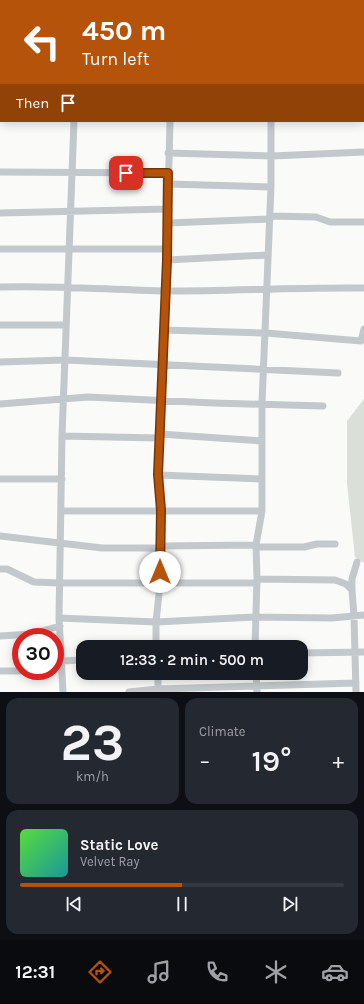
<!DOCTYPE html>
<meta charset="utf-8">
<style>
body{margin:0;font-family:Karla,sans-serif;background:#242831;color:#f1f3f6;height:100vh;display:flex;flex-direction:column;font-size:15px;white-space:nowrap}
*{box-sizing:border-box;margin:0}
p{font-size:13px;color:#9ea1a6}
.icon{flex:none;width:22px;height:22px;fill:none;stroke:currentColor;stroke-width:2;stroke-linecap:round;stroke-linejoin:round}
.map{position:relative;height:692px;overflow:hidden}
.details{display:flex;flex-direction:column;gap:6px;padding:6px;background:#0d0f14;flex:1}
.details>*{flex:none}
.top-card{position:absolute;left:0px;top:0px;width:364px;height:122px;box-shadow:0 2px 10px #0003;background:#b45309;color:#fff;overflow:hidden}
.speed{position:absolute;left:12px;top:628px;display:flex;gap:8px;font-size:20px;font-weight:700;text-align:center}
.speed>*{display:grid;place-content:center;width:52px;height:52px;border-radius:50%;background:#171b24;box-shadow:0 2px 10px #0003;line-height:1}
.speed .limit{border:6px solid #d22;background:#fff;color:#111}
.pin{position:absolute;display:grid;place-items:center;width:34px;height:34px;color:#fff;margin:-17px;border-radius:8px;box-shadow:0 2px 6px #0006}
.me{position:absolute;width:44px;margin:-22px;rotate:0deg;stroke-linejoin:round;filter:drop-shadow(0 0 3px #0008)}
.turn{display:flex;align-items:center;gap:14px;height:84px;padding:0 16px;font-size:18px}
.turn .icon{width:52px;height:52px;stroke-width:2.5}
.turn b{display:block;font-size:28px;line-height:34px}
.then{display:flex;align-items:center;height:38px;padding:0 16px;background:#0003;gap:8px;font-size:15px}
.big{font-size:30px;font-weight:600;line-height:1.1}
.details .widget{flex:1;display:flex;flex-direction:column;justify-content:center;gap:6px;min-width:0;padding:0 14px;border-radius:12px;background:#242831}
.details .dial{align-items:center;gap:0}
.dial b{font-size:52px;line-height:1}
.song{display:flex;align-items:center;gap:12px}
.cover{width:48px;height:48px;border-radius:6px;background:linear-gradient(135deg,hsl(110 70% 55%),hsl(180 70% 35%))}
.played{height:4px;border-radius:2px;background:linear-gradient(90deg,#b45309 50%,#363941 50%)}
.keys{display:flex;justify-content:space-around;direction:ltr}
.heat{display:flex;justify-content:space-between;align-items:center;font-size:22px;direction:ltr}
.details .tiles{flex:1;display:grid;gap:6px;grid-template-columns:1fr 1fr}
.widget:last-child{grid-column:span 2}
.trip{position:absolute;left:76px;top:640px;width:232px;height:40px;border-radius:12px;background:#171b24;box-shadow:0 2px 10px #0003;font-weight:600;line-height:40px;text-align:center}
.dock{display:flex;height:64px;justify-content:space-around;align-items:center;background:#090b0e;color:#9ea1a6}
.dock .icon{width:28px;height:28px}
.dock .active{color:#b45309}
.dock b{font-size:18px;color:#f1f3f6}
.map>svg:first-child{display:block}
.green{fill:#dadfd7}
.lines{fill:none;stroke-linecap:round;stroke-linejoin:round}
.secondary-casing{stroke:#b3babf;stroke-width:11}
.street{stroke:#c3c8cc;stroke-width:7}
.secondary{stroke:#fff;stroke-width:9}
.route-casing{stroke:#753606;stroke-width:10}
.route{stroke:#b45309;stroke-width:7}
</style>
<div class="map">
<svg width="364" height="692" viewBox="0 0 364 692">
<rect width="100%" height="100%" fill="#fafaf8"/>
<path class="green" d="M364,399v164l-9,-6 -8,-74v-62z"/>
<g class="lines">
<g class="secondary-casing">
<path id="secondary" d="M363,110h1
M0,114h1"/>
</g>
<path class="street" d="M74,0v1
M171,0v1
M271,0v1
M0,27h1
M363,29h1
M363,66h1
M168,153l104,3 92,-4
M0,172l168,1
M168,184l103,3
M0,213l168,-4
M270,216l46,1 14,5h34
M168,223l102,-4
M0,249h167
M167,260l101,-5
M0,287c56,-2 111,3 167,4 66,0 131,-4 197,-3
M0,325h66
M164,330l102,3 95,8 3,-12
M0,362l65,-2 273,13
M0,404l88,-7 125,6 110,3
M159,434l103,7
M62,436l97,2
M158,475l104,4
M0,479h62
M62,511h200
M0,536l102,12h58
M160,546l96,-1
M256,547h48l13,-3h18
M0,569h7l27,13 26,1h197
M257,579l78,1 11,4 6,6 2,26 2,76
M352,590v-11l5,-17
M59,618l97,4 99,-5 77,1 32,-3
M0,636l31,-2 29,-8
M156,647v-25l4,-38 -1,-150 5,-69 6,-244
M255,647l2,-68 -1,-34 6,-34v-108l9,-216v-66
M301,653l63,-1
M55,664l7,-3 21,-1
M0,671h21
M158,673v19
M256,673l1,19
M63,692l-4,-74 3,-182 12,-315
M129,692l29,-3 198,-6"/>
<use href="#secondary" class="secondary"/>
</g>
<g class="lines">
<g class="route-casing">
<path id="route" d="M126,173h42l-1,87 -9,214 3,36 -1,62"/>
</g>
<use href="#route" class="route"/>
</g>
</svg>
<div class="speed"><div class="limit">30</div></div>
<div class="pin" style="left:126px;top:173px;background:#d93025"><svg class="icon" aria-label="arrive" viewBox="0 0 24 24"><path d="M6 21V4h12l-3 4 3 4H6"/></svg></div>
<svg class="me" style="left:160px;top:572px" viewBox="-20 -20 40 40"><circle r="19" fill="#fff"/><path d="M0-13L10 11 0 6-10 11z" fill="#b45309"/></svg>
<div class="trip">12:33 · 2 min · 500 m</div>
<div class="top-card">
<div class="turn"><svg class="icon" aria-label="left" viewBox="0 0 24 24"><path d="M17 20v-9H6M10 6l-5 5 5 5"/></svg><div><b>450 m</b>Turn left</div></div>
<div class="then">Then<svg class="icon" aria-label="arrive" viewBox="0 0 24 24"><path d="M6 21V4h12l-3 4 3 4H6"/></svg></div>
</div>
</div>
<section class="details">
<div class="tiles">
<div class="widget dial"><b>23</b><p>km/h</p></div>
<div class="widget"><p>Climate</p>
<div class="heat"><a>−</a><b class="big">19°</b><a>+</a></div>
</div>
<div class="widget">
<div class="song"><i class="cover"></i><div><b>Static Love</b><p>Velvet Ray</p></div></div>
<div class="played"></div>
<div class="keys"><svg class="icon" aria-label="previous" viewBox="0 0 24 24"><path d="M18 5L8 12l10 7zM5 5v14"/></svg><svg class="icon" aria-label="pause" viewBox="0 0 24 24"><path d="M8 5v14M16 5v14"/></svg><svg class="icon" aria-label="next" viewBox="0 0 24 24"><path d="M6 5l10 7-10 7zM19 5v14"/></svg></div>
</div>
</div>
</section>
<nav class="dock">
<b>12:31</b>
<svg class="icon active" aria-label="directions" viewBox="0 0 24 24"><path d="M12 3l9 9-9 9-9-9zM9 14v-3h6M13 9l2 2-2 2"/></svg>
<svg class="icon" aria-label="music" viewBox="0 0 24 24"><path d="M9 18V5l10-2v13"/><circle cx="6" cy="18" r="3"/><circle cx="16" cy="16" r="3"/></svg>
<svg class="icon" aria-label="phone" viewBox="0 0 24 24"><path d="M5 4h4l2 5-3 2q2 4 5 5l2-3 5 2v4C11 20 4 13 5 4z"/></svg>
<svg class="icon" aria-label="climate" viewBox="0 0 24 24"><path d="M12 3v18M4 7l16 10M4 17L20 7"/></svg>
<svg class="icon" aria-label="car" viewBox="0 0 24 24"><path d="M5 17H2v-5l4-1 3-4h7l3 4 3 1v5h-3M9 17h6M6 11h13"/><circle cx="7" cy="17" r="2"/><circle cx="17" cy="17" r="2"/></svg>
</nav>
